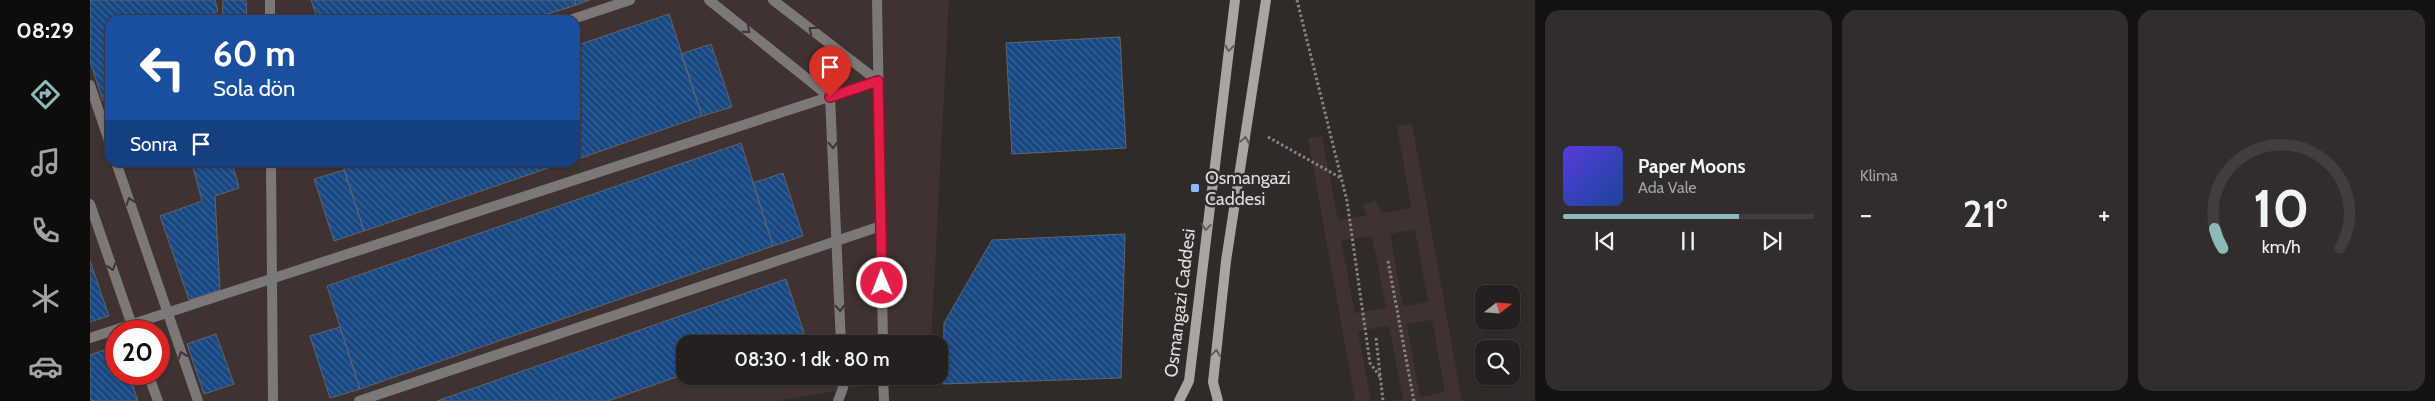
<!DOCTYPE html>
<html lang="tr">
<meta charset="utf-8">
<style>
body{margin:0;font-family:Cabin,sans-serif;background:#302d2c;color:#f1f3f6;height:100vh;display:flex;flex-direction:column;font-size:19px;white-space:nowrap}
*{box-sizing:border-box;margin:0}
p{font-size:16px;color:#a3a3a4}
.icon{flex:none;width:28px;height:28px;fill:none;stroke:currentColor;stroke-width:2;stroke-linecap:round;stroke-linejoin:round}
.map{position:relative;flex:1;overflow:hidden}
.drawer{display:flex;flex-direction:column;gap:10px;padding:10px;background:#141211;width:900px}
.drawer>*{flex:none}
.hud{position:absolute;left:15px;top:15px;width:475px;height:152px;border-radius:15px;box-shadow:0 1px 4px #0004,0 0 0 1px #413e3d;background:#1a4fa0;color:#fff;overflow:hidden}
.needle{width:32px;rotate:73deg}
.tools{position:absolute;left:1385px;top:285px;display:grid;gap:10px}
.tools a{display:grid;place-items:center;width:45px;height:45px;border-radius:10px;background:#24201f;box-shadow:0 1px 4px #0004,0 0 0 1px #413e3d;font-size:25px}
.speed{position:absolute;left:15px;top:320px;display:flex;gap:10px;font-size:25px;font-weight:700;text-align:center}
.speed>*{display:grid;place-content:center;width:65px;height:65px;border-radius:50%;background:#24201f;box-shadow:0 1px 4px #0004,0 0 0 1px #413e3d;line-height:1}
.speed .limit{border:8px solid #d22;background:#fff;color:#111}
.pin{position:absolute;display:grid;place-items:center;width:42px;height:42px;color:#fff;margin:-51px -21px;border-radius:50% 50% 50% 0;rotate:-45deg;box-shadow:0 0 5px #0007}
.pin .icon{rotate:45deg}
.me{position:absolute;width:55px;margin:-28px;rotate:359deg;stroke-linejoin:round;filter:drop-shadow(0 0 4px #0008)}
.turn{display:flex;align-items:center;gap:18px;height:105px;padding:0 25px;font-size:22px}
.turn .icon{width:65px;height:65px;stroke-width:2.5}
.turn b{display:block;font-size:35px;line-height:42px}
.then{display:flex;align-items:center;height:48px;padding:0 25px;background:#0003;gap:10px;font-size:19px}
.big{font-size:38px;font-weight:600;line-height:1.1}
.drawer .widget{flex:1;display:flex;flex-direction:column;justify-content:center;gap:8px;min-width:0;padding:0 18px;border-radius:15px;background:#302d2c}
.drawer .dial{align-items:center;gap:0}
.dial svg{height:130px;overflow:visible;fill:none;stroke:#413e3d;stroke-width:7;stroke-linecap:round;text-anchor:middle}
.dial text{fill:#f1f3f6;stroke:none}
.song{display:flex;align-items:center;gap:15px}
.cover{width:60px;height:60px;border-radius:8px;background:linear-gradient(135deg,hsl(250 70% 55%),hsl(220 70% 35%))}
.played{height:5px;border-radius:2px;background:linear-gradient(90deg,#8bbbb9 70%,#413e3d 70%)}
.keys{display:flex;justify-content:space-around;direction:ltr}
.heat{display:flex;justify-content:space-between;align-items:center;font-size:28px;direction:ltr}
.drawer .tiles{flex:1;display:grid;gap:10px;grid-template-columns:repeat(3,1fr)}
.trip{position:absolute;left:586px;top:335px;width:272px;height:50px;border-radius:15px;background:#24201f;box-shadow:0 1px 4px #0004,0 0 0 1px #413e3d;font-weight:600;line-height:50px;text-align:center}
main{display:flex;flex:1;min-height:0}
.dock{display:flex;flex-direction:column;width:90px;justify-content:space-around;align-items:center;background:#0e0d0c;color:#a3a3a4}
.dock .icon{width:35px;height:35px}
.dock .active{color:#8bbbb9}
.dock b{font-size:22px;color:#f1f3f6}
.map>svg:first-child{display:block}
.built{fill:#3f3230;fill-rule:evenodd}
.building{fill:url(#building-back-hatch);stroke:#606469}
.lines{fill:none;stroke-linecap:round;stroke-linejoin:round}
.path{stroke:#898483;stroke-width:3;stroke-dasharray:2.5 2.5;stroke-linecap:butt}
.lane{stroke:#7c7878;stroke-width:10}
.secondary{stroke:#aaa4a3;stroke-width:10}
.oneway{stroke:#3b3635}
.oneway2{stroke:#615b5a}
.route-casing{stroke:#92132f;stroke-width:12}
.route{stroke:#e11d48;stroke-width:9}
.poi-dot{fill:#88bafc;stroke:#302a29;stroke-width:2}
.labels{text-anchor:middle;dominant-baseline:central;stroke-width:5;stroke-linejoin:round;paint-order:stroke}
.poi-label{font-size:18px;fill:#e0dcdb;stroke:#302a29;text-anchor:start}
.street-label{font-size:18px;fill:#e0dcdb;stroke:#302a29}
</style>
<main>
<nav class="dock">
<b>08:29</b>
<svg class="icon active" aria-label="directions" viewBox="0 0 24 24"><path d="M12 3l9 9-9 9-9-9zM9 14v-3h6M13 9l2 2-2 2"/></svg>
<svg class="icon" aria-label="music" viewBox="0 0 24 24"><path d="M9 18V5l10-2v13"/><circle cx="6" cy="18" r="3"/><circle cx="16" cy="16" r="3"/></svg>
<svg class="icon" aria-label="phone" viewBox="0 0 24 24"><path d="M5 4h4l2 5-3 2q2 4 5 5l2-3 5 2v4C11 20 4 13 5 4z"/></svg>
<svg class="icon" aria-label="climate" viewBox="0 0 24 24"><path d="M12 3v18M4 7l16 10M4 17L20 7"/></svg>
<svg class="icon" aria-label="car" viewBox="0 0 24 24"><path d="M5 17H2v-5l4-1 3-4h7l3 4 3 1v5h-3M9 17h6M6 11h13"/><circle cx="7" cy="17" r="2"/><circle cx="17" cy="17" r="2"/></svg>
</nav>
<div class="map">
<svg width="1445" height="401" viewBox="0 0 1445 401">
<defs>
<pattern id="building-back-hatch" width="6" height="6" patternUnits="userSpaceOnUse" patternTransform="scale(1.25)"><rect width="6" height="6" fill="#184883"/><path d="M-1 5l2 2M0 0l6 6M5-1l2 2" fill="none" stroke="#396294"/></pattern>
</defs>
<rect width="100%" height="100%" fill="#302a29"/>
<path class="built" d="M0,0h859l-18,344h-246v32h236l-142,25h-689zM20,20h465v142h-465zM26,331h43v43h-43z
M1322,123l50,278h-71l12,-2 -14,-73 -31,5 13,70h-16l-47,-263 14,-2 16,84 29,-5 -5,-10 13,-5 7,13 29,-5 -14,-82zM1325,229l13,73 -25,4 -13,-72zM1282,236l14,72 -31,5 -14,-72zM1342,320l13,72 -25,5 -13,-73z"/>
<path class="building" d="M0,0h125l3,11 -15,9h-93v79l-7,2 -13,-40z
M133,0h23l1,20h-25z
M221,0h264l1,5 -47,15h-211z
M485,0h15l-14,5z
M579,14l33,102 -127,44v-114z
M1030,37l6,111 -114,6 -6,-111z
M621,44l21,63 -30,9 -21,-62z
M651,143l32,103 -413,143 -33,-103z
M117,162h25l7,26 -24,8 5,94 -31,10 -29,-84 42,-15 -9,-34z
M252,162h224l-202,69z
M254,170l20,61 -30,10 -20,-62z
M693,173l20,63 -30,10 -20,-63z
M1035,234l-4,144 -178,6 1,-61 48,-83z
M0,261l19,55 -19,6z
M696,279l18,54 -32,11h-87v30l-77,27h-171z
M250,327l20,62 -30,9 -20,-62z
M126,334l18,50 -30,10 -17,-50z
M26,346v28h13l9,27h-48v-46z"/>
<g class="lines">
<path class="path" d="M1207,0l50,201 23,162 11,15
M1178,137l73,41
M1298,261l26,140
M1286,338l7,63"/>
<path class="lane" d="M180,0v20
M619,0l121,97 11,247
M683,0l105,81
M787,0l6,344
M480,20l60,-20
M0,85l20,59
M26,162l82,239
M181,162l2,239
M0,204l44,127
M0,338l788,-257
M58,374l10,27
M793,376l1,25
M269,401l522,-175
M748,401l5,-13 -1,-12"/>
<path class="secondary" d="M1089,401l10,-20 46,-381
M1128,401l-5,-19 13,-121 40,-261"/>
</g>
<defs><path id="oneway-chevron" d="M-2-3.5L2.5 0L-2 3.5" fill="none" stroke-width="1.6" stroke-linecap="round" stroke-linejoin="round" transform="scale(1.25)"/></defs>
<g class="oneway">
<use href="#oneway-chevron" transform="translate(657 30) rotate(39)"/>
<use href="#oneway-chevron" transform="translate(722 30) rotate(-142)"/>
<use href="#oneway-chevron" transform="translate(743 145) rotate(87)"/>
<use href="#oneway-chevron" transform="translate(40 201) rotate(-109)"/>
<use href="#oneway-chevron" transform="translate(22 267) rotate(71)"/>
<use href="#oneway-chevron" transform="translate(750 308) rotate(88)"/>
<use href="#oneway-chevron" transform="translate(92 355) rotate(-109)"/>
</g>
<g class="oneway2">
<use href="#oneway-chevron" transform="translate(1139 48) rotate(97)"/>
<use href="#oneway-chevron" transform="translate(1155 140) rotate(-81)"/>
<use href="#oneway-chevron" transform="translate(1116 227) rotate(97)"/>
<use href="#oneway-chevron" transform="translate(1126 353) rotate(-84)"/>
</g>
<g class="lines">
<g class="route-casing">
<path id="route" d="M740,97l48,-16 4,202"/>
</g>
<use href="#route" class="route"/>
</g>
<rect class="poi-dot" x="1100" y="183" width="10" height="10" rx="2.5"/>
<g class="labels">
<g class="poi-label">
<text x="1115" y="178">Osmangazi̇<tspan x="1115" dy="21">Caddesi̇</tspan></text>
</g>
<g class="street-label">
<text transform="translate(1090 303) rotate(-83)">Osmangazi Caddesi</text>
</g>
</g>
</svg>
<div class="tools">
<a><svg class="needle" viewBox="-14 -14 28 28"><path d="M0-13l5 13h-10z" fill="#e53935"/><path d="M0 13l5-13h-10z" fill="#a3a3a4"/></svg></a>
<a><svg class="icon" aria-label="search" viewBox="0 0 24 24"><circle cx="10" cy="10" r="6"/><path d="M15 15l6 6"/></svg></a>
</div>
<div class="speed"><div class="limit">20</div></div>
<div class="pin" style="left:740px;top:97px;background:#d93025"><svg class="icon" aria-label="arrive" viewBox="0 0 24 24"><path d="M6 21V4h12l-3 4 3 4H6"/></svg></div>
<svg class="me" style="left:792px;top:283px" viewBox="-20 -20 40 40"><circle r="17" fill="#e11d48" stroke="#fff" stroke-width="3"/><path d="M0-11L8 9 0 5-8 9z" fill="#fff"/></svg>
<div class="trip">08:30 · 1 dk · 80 m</div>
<div class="hud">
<div class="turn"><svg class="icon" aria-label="left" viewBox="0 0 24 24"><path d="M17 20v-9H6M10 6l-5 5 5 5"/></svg><div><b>60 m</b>Sola dön</div></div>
<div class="then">Sonra<svg class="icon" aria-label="arrive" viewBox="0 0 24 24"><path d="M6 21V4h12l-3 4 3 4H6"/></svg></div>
</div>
</div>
<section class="drawer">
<div class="tiles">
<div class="widget">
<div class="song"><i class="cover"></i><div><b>Paper Moons</b><p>Ada Vale</p></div></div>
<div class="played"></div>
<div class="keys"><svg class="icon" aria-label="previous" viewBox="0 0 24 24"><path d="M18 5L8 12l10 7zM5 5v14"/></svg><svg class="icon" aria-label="pause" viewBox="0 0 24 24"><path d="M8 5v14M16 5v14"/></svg><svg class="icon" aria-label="next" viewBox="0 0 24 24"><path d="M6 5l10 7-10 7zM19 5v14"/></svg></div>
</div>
<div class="widget"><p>Klima</p>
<div class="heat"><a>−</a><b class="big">21°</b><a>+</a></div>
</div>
<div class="widget dial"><svg viewBox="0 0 100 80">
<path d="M14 69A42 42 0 1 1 86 69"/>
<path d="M14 69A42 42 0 0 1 9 57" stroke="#8bbbb9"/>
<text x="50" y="56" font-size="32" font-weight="700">10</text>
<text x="50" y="72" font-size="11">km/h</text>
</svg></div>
</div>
</section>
</main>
